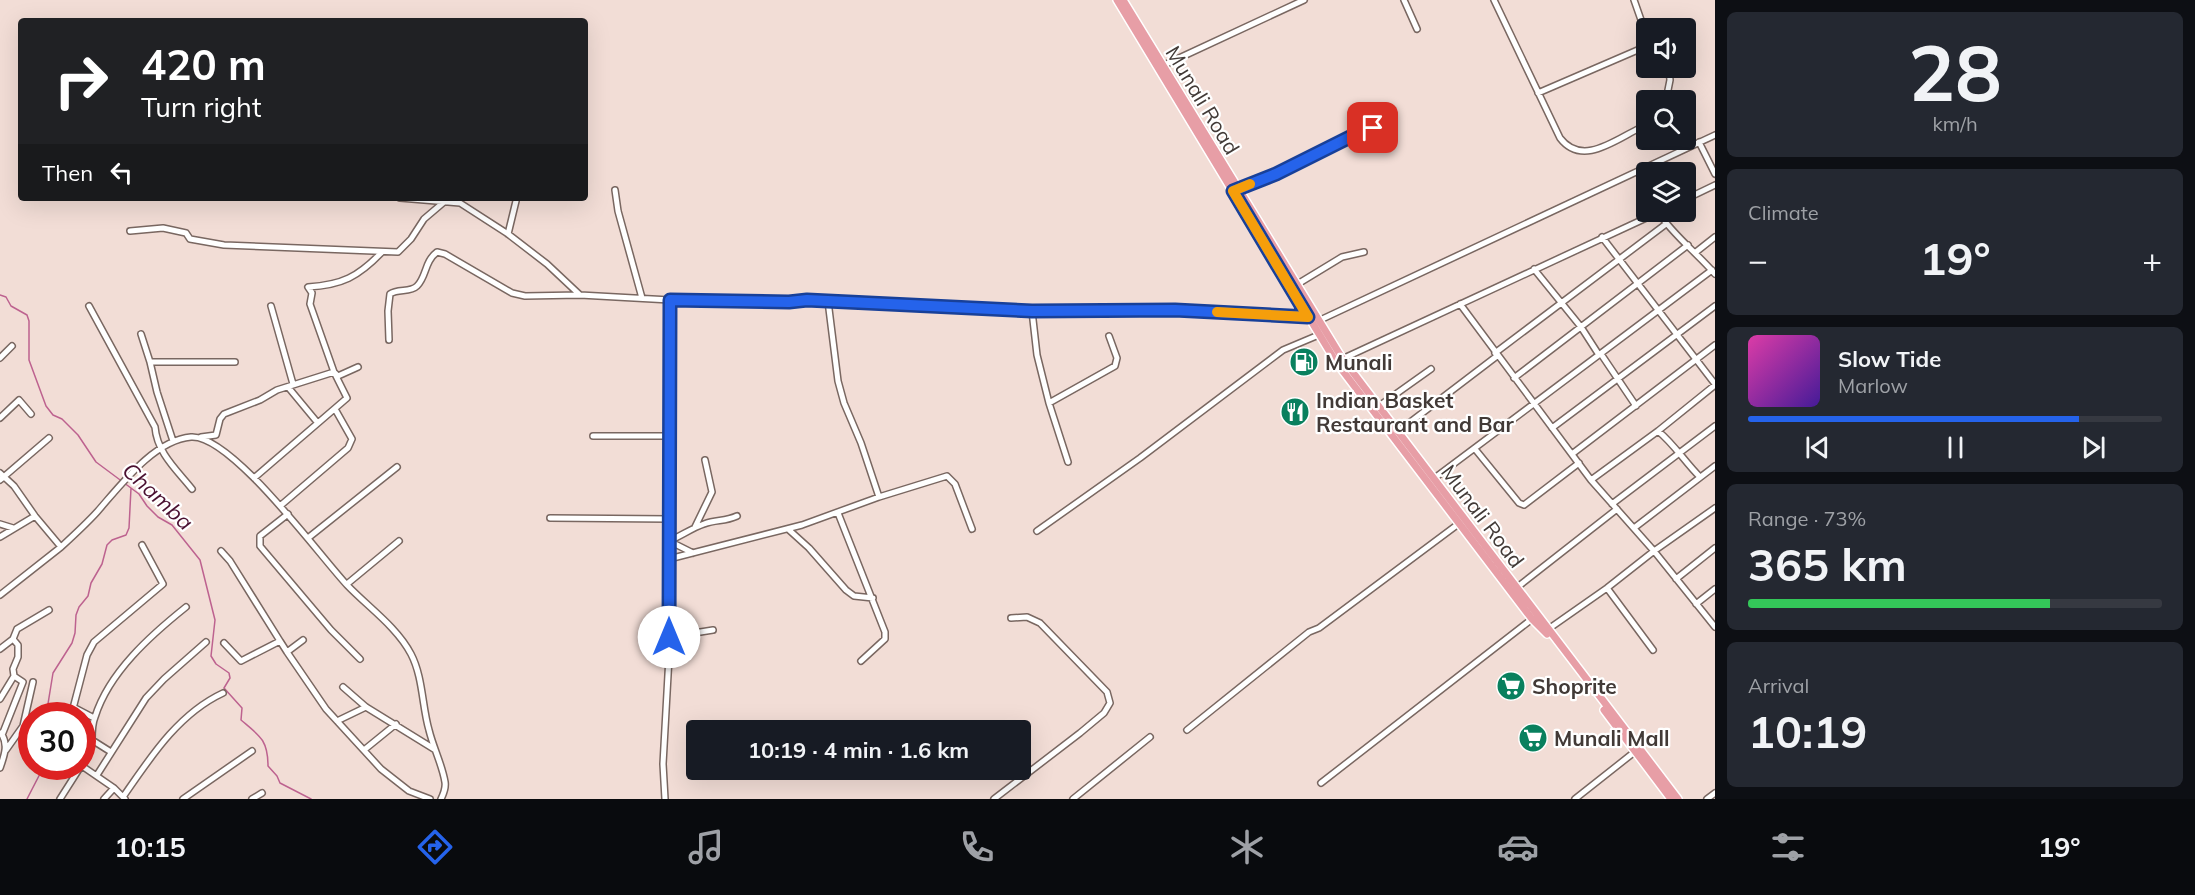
<!DOCTYPE html>
<meta charset="utf-8">
<style>
body{margin:0;font-family:Mulish,sans-serif;background:#242831;color:#f1f3f6;height:100vh;display:flex;flex-direction:column;font-size:22px;white-space:nowrap}
*{box-sizing:border-box;margin:0}
p{font-size:20px;color:#9ea1a6}
.icon{flex:none;width:33px;height:33px;fill:none;stroke:currentColor;stroke-width:2;stroke-linecap:round;stroke-linejoin:round}
.map{position:relative;flex:1;overflow:hidden}
.drawer{display:flex;flex-direction:column;gap:12px;padding:12px;background:#0d0f14;width:480px}
.drawer>*{flex:none}
.hud{position:absolute;left:18px;top:18px;width:570px;height:183px;border-radius:6px;box-shadow:0 6px 24px #0002;background:#202124;color:#fff;overflow:hidden}
.fabs{position:absolute;left:1636px;top:18px;display:grid;gap:12px}
.fabs a{display:grid;place-items:center;width:60px;height:60px;border-radius:6px;background:#171b24;box-shadow:0 6px 24px #0002;font-size:30px}
.speed{position:absolute;left:18px;top:702px;display:flex;gap:12px;font-size:30px;font-weight:700;text-align:center}
.speed>*{display:grid;place-content:center;width:78px;height:78px;border-radius:50%;background:#171b24;box-shadow:0 6px 24px #0002;line-height:1}
.speed .limit{border:9px solid #d22;background:#fff;color:#111}
.pin{position:absolute;display:grid;place-items:center;width:51px;height:51px;color:#fff;margin:-26px;border-radius:12px;box-shadow:0 3px 9px #0006}
.me{position:absolute;width:66px;margin:-33px;rotate:0deg;stroke-linejoin:round;filter:drop-shadow(0 0 4px #0008)}
.turn{display:flex;align-items:center;gap:21px;height:126px;padding:0 24px;font-size:27px}
.turn .icon{width:78px;height:78px;stroke-width:2.5}
.turn b{display:block;font-size:42px;line-height:51px}
.then{display:flex;align-items:center;height:57px;padding:0 24px;background:#0003;gap:12px;font-size:22px}
.big{font-size:45px;font-weight:700;line-height:1.1}
.drawer .card{flex:1;display:flex;flex-direction:column;justify-content:center;gap:9px;min-width:0;padding:0 21px;border-radius:9px;background:#242831}
.drawer .dial{align-items:center;gap:0}
.dial b{font-size:78px;line-height:1}
.song{display:flex;align-items:center;gap:18px}
.cover{width:72px;height:72px;border-radius:9px;background:linear-gradient(135deg,hsl(320 70% 55%),hsl(260 70% 35%))}
.played{height:6px;border-radius:3px;background:linear-gradient(90deg,#2563eb 80%,#363941 80%)}
.keys{display:flex;justify-content:space-around;direction:ltr}
.heat{display:flex;justify-content:space-between;align-items:center;font-size:33px;direction:ltr}
.charge{height:9px;border-radius:4px;background:linear-gradient(90deg,#34c759 73%,#363941 0)}
.trip{position:absolute;left:686px;top:720px;width:345px;height:60px;border-radius:6px;background:#171b24;box-shadow:0 6px 24px #0002;font-weight:700;line-height:60px;text-align:center}
.menu{display:flex;height:96px;justify-content:space-around;align-items:center;background:#090b0e;color:#9ea1a6}
.menu .icon{width:42px;height:42px}
.menu .active{color:#2563eb}
.menu b{font-size:27px;color:#f1f3f6}
main{display:flex;flex:1;min-height:0}
.map>svg:first-child{display:block}
.lines{fill:none;stroke-linecap:round;stroke-linejoin:round}
.stream{stroke:#bd628f;stroke-width:1.5}
.minor-casing{stroke:#796761;stroke-width:8}
.major-casing{stroke:#fff;stroke-width:10}
.minor{stroke:#fff;stroke-width:5}
.major{stroke:#e79ea6;stroke-width:7}
.route-casing{stroke:#184099;stroke-width:15}
.route{stroke:#2563eb;stroke-width:10}
.slow{stroke:#f59e0b;stroke-width:10}
.labels{text-anchor:middle;dominant-baseline:central;stroke-width:4.5;stroke-linejoin:round;paint-order:stroke}
.street-label{font-size:21px;fill:#423a37;stroke:#fff}
.poi-label{font-size:21px;font-weight:bold;fill:#423a37;stroke:#fff;text-anchor:start}
.water-label{font-size:22px;font-style:italic;fill:#4a1030;stroke:#fff}
</style>
<main>
<div class="map">
<svg width="1715" height="799" viewBox="0 0 1715 799">
<rect width="100%" height="100%" fill="#f2ddd6"/>
<g class="lines">
<path class="stream" d="M0,295l6,2 5,9 16,9 2,6v39l17,46 7,9 9,4 16,16 18,27 43,32 8,12 11,11 14,8 28,35 15,60 -4,36 5,8 13,9 1,5 -6,10 18,20 -1,12c19,16 27,20 27,46l9,10 3,7 31,16
M46,716l7,-43 19,-30 3,-10 1,-18 3,-8 9,-11 3,-13 11,-19 5,-19 5,-5 14,-5 3,-7 2,-40
M27,799l17,-33"/>
<g class="minor-casing">
<path id="minor" d="M1404,0l13,29
M1494,0l66,138c22,29 55,2 80,-10l7,-6
M1634,0l13,37
M1162,66l142,-66
M1538,93l109,-47
M1666,100l4,-20 -1,-12
M1699,142l16,32
M615,190l3,21 24,87
M1237,190l39,-16 88,-44h25
M400,198l60,5 48,31 39,30 33,31 90,5 119,2 18,-2 225,11h143l136,6
M1686,199l29,-14
M1658,212c15,23 39,41 57,62
M130,231l33,-3 23,5 4,6 34,6 174,7 13,-13 13,-20 20,-17
M508,234l8,-33
M1602,237l113,147
M1696,252l19,-15
M1534,269l47,58 18,28
M1296,285l46,-28 22,-5
M1460,304l131,176 63,71 61,76
M89,306l66,121c2,26 22,43 37,62
M271,306l22,78
M1032,311l5,44 12,48 66,-37 2,-8 -8,-22
M1318,321l397,-186
M141,334l9,28
M389,340l-1,-29 2,-17c8,-6 20,-1 27,-8 10,-10 7,-24 20,-34l8,2 67,39 13,3 55,-1
M1495,353l171,-129
M1601,354l35,52
M0,358l12,-12
M1340,360l319,-148
M1514,378l174,-133
M288,387l29,35
M1049,403l19,59
M1379,406l52,-37
M0,418l19,-18 12,14
M1552,428l163,-122
M1658,431c16,13 27,31 42,46
M1396,433l101,-77
M593,436h78
M201,437l15,-2 4,-16 4,-5 36,-14 17,-10 57,-18 4,4 20,-9
M173,441l-16,-49 -7,-30h85
M1475,449l44,54 5,2 55,-42
M1572,454l143,-109
M0,473l14,13 21,30 26,31 -61,48
M254,478l93,-80 -13,-26 -24,-68 2,-11 -4,-6c34,-2 50,-10 74,-35
M0,480l49,-42
M1432,480l280,-210
M1591,480l67,-49 57,-46
M879,497l68,-21 8,8 17,45
M1612,504l103,-78
M280,506l68,-58 4,-9 -17,-30
M838,513l47,119v7l-24,22
M288,514l-28,22v10l71,84 29,29
M550,518l120,1
M0,524l13,4
M695,527l17,-35 -7,-32
M1634,528l81,-62
M788,529l21,19 37,42 8,6 19,2
M1037,531l103,-73 143,-108 38,-16
M0,537l35,-21
M308,538l89,-71
M669,541c12,-5 23,-13 35,-17 13,-5 20,-2 33,-8
M669,541l24,12
M61,547c12,-11 25,-23 36,-35 23,-26 57,-72 94,-75 40,-3 128,118 156,148 21,22 50,42 64,69 12,23 11,52 18,76 4,17 13,34 16,52 1,6 -1,11 -4,17
M221,551l9,10 50,80
M669,559l133,-34 77,-28 -18,-54 -17,-40 -6,-22 -10,-80
M1676,579l39,-31
M347,584l52,-43
M1607,588l46,62
M1515,589l102,-80
M1696,604l19,-15
M1547,630l60,-42 47,-37 61,-43
M669,637l44,-7
M224,643l17,18 39,-20 7,11 16,-12
M0,649l13,-10 4,-10 32,-19
M287,652l39,57 55,60 28,22 21,8
M343,687l23,20 68,42
M0,699l14,-23 -1,-7 5,-12v-12l-5,-6
M73,707l21,11
M71,716l16,-61 7,-13 69,-58 -21,-39
M337,721l29,-14
M1187,730l122,-98 10,-4 142,-106
M2,735l21,-53 -9,-6
M6,750l17,-24 10,-44
M364,750l32,-26
M111,752l-19,-12c0,-8 0,-16 3,-23 14,-45 56,-82 91,-110
M82,766l32,22 11,11
M0,768c4,-12 9,-23 1,-35
M97,775l49,-77 18,-19 42,-37
M1321,783l211,-164
M123,797c27,-39 55,-83 100,-104
M60,799l21,-33
M104,799l10,-11
M183,799l69,-48
M252,799l10,-6
M665,799l-2,-35 6,-107 1,-357
M994,799l86,-66 24,-20 6,-10 -3,-11 -67,-69 -13,-6 -16,1
M1073,799l77,-62
M1575,799l62,-49
M1707,799l8,-6"/>
</g>
<g class="major-casing">
<path id="major" d="M1117,0l219,362 196,257 15,15
M1123,0l219,358 336,441
M1604,710l67,89"/>
</g>
<use href="#minor" class="minor"/>
<use href="#major" class="major"/>
</g>
<g class="lines">
<g class="route-casing">
<path id="route" d="M669,637l1,-337 119,2 18,-2 225,11 143,-1 133,7 -75,-126 43,-17 88,-44 9,-2"/>
</g>
<use href="#route" class="route"/>
<path class="slow" d="M1217,312l91,5 -75,-126 17,-7"/>
</g>
<defs>
<g id="fuel-disc" transform="scale(1.5)"><circle r="9.5" fill="#09805e" stroke="#fff"/><path d="M-5.5-6h7V0h2V4h1.3V-2.5L3-4.5l.8-.8L6-3V5H2.5V1h-1V6h-7ZM-4.2-4.7v3.2H.2V-4.7Z" fill="#fff"/></g>
<g id="restaurant-disc" transform="scale(1.5)"><circle r="9.5" fill="#09805e" stroke="#fff"/><path d="M-5-6h1v4h1v-4h1v4h1v-4h1v5L-1.5 .5V6h-2V.5L-5-1ZM5-6V6H3V1.5H1.5Q1.5-4 5-6Z" fill="#fff"/></g>
<g id="supermarket-disc" transform="scale(1.5)"><circle r="9.5" fill="#09805e" stroke="#fff"/><path d="M-6-5.5h2.5l.6 2H6L4.5 2H-2.5L-4.4-4H-6ZM-1.5 3.2a1.3 1.3 0 1 0 .1 0ZM3 3.2a1.3 1.3 0 1 0 .1 0Z" fill="#fff"/></g>
</defs>
<g fill-rule="evenodd">
<use href="#fuel-disc" x="1304" y="362"/>
<use href="#restaurant-disc" x="1295" y="412"/>
<use href="#supermarket-disc" x="1511" y="686"/>
<use href="#supermarket-disc" x="1533" y="738"/>
</g>
<g class="labels">
<g class="street-label">
<text transform="translate(1203 100) rotate(59)">Munali Road</text>
<text transform="translate(1483 516) rotate(53)">Munali Road</text>
</g>
<g class="poi-label">
<text x="1325" y="362">Munali</text>
<text x="1316" y="400">Indian Basket<tspan x="1316" dy="24">Restaurant and Bar</tspan></text>
<text x="1532" y="686">Shoprite</text>
<text x="1554" y="738">Munali Mall</text>
</g>
<g class="water-label">
<text transform="translate(158 496) rotate(43)">Chamba</text>
</g>
</g>
</svg>
<div class="fabs">
<a><svg class="icon" aria-label="sound" viewBox="0 0 24 24"><path d="M4 9h4l5-4v14l-5-4H4zM17 9q2 3 0 6"/></svg></a>
<a><svg class="icon" aria-label="search" viewBox="0 0 24 24"><circle cx="10" cy="10" r="6"/><path d="M15 15l6 6"/></svg></a>
<a><svg class="icon" aria-label="layers" viewBox="0 0 24 24"><path d="M12 4l9 5-9 5-9-5zM3 14l9 5 9-5"/></svg></a>
</div>
<div class="speed"><div class="limit">30</div></div>
<div class="pin" style="left:1373px;top:128px;background:#d93025"><svg class="icon" aria-label="arrive" viewBox="0 0 24 24"><path d="M6 21V4h12l-3 4 3 4H6"/></svg></div>
<svg class="me" style="left:669px;top:637px" viewBox="-20 -20 40 40"><circle r="19" fill="#fff"/><path d="M0-13L10 11 0 6-10 11z" fill="#2563eb"/></svg>
<div class="trip">10:19 · 4 min · 1.6 km</div>
<div class="hud">
<div class="turn"><svg class="icon" aria-label="right" viewBox="0 0 24 24"><path d="M7 20v-9h11M14 6l5 5-5 5"/></svg><div><b>420 m</b>Turn right</div></div>
<div class="then">Then<svg class="icon" aria-label="left" viewBox="0 0 24 24"><path d="M17 20v-9H6M10 6l-5 5 5 5"/></svg></div>
</div>
</div>
<section class="drawer">
<div class="card dial"><b>28</b><p>km/h</p></div>
<div class="card"><p>Climate</p>
<div class="heat"><a>−</a><b class="big">19°</b><a>+</a></div>
</div>
<div class="card">
<div class="song"><i class="cover"></i><div><b>Slow Tide</b><p>Marlow</p></div></div>
<div class="played"></div>
<div class="keys"><svg class="icon" aria-label="previous" viewBox="0 0 24 24"><path d="M18 5L8 12l10 7zM5 5v14"/></svg><svg class="icon" aria-label="pause" viewBox="0 0 24 24"><path d="M8 5v14M16 5v14"/></svg><svg class="icon" aria-label="next" viewBox="0 0 24 24"><path d="M6 5l10 7-10 7zM19 5v14"/></svg></div>
</div>
<div class="card"><p>Range · 73%</p><b class="big">365 km</b><div class="charge"></div></div>
<div class="card"><p>Arrival</p><b class="big">10:19</b></div>
</section>
</main>
<nav class="menu">
<b>10:15</b>
<svg class="icon active" aria-label="directions" viewBox="0 0 24 24"><path d="M12 3l9 9-9 9-9-9zM9 14v-3h6M13 9l2 2-2 2"/></svg>
<svg class="icon" aria-label="music" viewBox="0 0 24 24"><path d="M9 18V5l10-2v13"/><circle cx="6" cy="18" r="3"/><circle cx="16" cy="16" r="3"/></svg>
<svg class="icon" aria-label="phone" viewBox="0 0 24 24"><path d="M5 4h4l2 5-3 2q2 4 5 5l2-3 5 2v4C11 20 4 13 5 4z"/></svg>
<svg class="icon" aria-label="climate" viewBox="0 0 24 24"><path d="M12 3v18M4 7l16 10M4 17L20 7"/></svg>
<svg class="icon" aria-label="car" viewBox="0 0 24 24"><path d="M5 17H2v-5l4-1 3-4h7l3 4 3 1v5h-3M9 17h6M6 11h13"/><circle cx="7" cy="17" r="2"/><circle cx="17" cy="17" r="2"/></svg>
<svg class="icon" aria-label="filters" viewBox="0 0 24 24"><path d="M4 7h16M4 17h16"/><circle cx="9" cy="7" r="2"/><circle cx="15" cy="17" r="2"/></svg>
<b>19°</b>
</nav>
